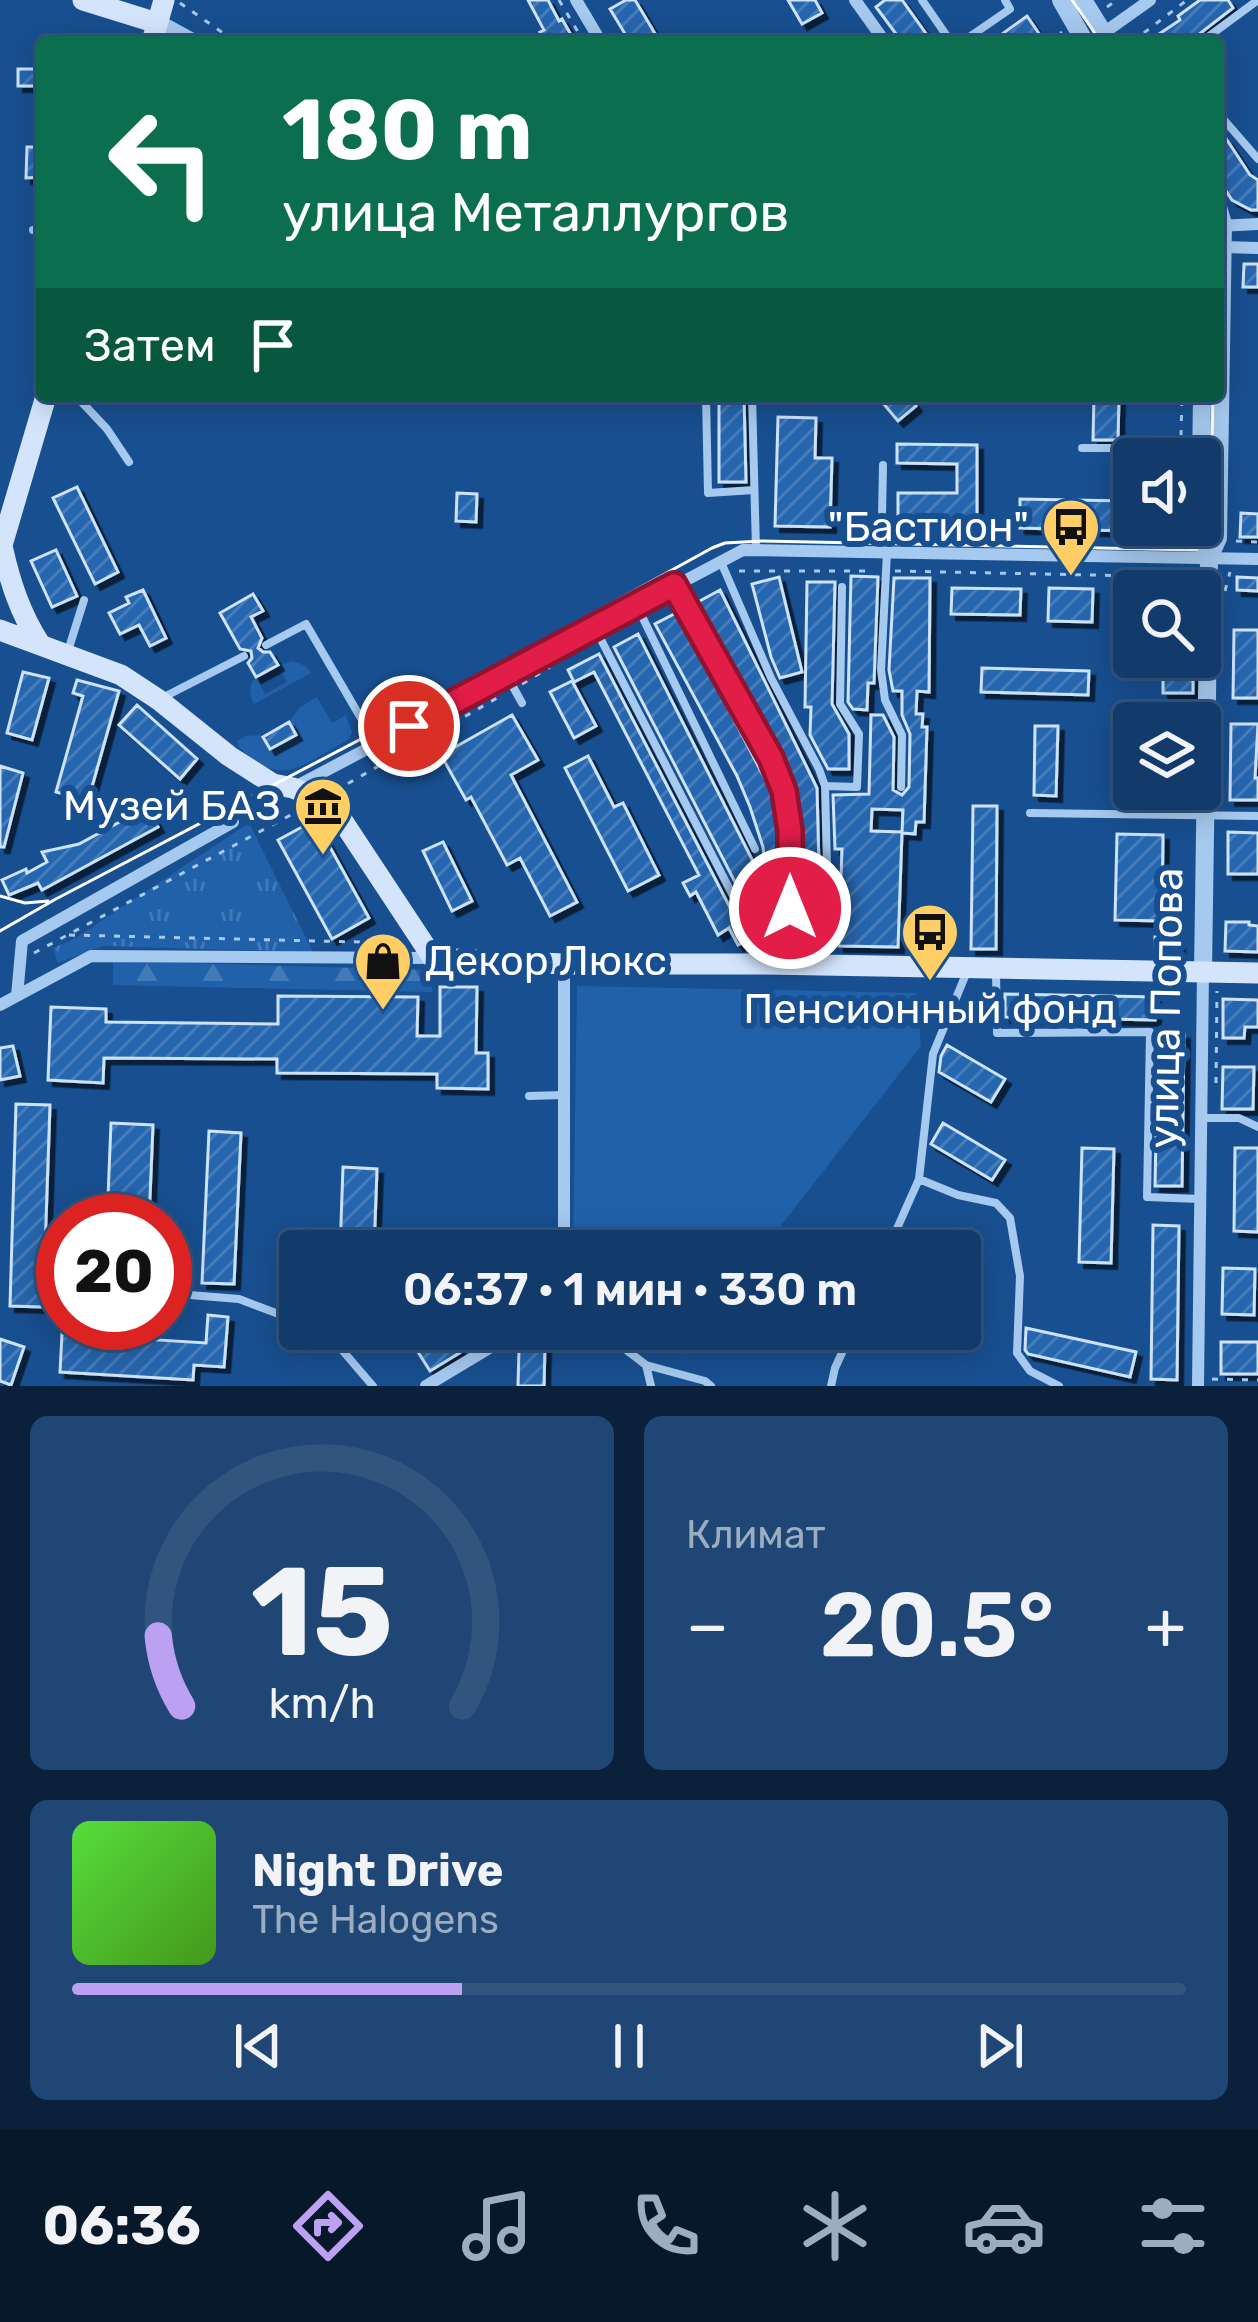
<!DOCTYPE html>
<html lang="ru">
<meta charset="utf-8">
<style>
body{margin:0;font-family:Rubik,sans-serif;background:#1f4674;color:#f1f3f6;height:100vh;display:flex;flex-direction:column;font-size:45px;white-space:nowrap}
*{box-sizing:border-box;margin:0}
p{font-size:39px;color:#9cadc2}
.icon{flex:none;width:66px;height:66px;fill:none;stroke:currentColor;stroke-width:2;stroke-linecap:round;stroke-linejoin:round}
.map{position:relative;height:1386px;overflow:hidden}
.sheet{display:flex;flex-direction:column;gap:30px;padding:30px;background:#0a203b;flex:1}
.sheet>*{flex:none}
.top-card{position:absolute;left:36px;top:36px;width:1188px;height:366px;border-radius:12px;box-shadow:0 6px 30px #0003,0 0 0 3px #31557f;background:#0b6e4f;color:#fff;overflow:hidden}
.tools{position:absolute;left:1113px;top:438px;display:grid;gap:24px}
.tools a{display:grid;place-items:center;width:108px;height:108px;border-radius:12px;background:#123b6c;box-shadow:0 6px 30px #0003,0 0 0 3px #31557f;font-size:60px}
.speed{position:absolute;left:36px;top:1194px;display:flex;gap:24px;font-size:60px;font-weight:700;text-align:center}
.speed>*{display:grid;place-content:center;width:156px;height:156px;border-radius:50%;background:#123b6c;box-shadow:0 6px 30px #0003,0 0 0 3px #31557f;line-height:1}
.speed .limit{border:18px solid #d22;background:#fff;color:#111}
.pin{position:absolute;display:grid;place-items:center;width:102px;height:102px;color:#fff;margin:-51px;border:6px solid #fff;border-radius:50%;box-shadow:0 3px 12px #0007}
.me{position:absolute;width:132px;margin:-66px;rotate:0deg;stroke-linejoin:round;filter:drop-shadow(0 0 9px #0008)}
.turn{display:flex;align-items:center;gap:42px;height:252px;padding:0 48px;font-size:54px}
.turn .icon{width:156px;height:156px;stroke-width:2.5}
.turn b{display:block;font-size:84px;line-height:102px}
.then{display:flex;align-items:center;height:114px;padding:0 48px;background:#0003;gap:24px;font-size:45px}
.big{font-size:90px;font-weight:600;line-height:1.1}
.sheet .card{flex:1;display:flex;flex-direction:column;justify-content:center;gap:18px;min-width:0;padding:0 42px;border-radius:18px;background:#1f4674}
.sheet .dial{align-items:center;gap:0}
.dial svg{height:312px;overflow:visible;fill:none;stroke:#31557f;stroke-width:7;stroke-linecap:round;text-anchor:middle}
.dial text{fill:#f1f3f6;stroke:none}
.song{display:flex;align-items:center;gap:36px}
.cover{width:144px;height:144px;border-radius:18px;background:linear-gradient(135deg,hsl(110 70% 55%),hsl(100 70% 35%))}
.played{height:12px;border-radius:6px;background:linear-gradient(90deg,#bca0f2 35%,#31557f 35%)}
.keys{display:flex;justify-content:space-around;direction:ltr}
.heat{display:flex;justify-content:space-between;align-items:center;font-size:66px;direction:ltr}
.sheet .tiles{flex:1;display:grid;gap:30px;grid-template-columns:1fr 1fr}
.card:last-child{grid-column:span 2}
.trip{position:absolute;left:279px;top:1230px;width:702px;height:120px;border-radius:12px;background:#123b6c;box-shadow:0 6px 30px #0003,0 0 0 3px #31557f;font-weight:600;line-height:120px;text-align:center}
.tabs{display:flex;height:192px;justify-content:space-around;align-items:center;background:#07182b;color:#9cadc2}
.tabs .icon{width:84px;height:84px}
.tabs .selected{color:#bca0f2}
.tabs b{font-size:54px;color:#f1f3f6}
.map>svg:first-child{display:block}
.green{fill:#2161aa}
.forest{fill:url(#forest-firs)}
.park{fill:url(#park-tufts)}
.building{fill:url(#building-hatch);stroke:#cde3fb;stroke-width:3;filter:url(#shadow)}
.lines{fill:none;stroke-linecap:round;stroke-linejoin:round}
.path{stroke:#a6c9ef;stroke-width:3;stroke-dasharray:6 9;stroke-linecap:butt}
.service{stroke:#a6c9ef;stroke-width:8}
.minor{stroke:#a6c9ef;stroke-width:12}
.tertiary{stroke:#a6c9ef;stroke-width:18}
.secondary{stroke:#d4e5fb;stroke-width:21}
.tram{stroke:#fff;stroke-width:3}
.route-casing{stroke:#92132f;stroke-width:30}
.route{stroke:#e11d48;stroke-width:21}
.labels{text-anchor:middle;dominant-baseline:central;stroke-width:12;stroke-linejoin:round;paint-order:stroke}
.poi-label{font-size:42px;fill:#fff;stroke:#184f90;text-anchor:end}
.street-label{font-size:42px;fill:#fff;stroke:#184f90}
</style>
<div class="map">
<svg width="1258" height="1386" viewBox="0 0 1258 1386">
<defs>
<pattern id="forest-firs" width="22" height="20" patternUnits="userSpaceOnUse" patternTransform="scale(3)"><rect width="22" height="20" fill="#2161aa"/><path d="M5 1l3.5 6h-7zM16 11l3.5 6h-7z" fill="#4279b7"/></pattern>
<pattern id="park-tufts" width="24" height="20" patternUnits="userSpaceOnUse" patternTransform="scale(3)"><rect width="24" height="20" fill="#2161aa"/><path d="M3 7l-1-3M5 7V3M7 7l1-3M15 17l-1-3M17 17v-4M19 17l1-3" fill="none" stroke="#4279b7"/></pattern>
<pattern id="building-hatch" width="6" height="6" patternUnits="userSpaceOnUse" patternTransform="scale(3)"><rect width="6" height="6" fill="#2766af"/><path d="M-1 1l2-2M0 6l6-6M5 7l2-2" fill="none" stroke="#477dbb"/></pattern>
<filter id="shadow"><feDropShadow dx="5.5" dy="5.5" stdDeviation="0" flood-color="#0009"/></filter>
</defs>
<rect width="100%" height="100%" fill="#184f90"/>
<path class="green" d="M293,661l13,5 5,7 -57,31c-5,-10 -6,-19 2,-27l9,17 22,-12 -9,-17z
M317,697l15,26 14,-8 6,17 -3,7c-45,24 -68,53 -111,7l-1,-5 9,-5 15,-1 10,14 24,-14 -6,-13 11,-15z
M577,986l339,7 5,53 -160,205h-188z
M616,1329h84l-19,25z"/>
<path class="forest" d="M113,961l320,9 -1,22 -319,-7z"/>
<path class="park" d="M249,823l64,129 -211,-6 -44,17 -5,-15 21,-9z"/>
<path class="building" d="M528,0h20l11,21 3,-2 13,23h-29l-6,-10 4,-2z
M626,0h9l25,42h-30l-20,-33z
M788,0h27l7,13 -20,11z
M885,0h17l30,42h-30l-26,-35z
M1200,0h28l5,8 -44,34h-42l33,-22 -2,-4z
M1027,16l15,22 -6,4h-45z
M18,69h24v17h-24z
M1227,140l23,35 8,5v30h-7l-19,-10 -14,-21v-32z
M27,147h15v30l-16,1z
M1244,264h14v23h-15z
M719,396h25l2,86h-27z
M877,396h31l8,10 -18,15z
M1094,396h25l-1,44h-25z
M778,417l38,1 -1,40h17l-2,69 -55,-1z
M897,444l80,1v77l-79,-1v-28h59v-29l-60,-1z
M77,487l41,85 -23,12 -42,-86z
M457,493l20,1 -1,28 -20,-1z
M1020,499l106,2 -1,30 -105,-3z
M1241,513l17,1v23h-18z
M56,550l21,46 -25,11 -21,-46z
M851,576l27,1 -4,106h-6l-1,27 -14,-1 -5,-7z
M779,577l23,95 -22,6 -9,-21 -19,-73z
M1237,577l21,1v13l-21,-1z
M894,578h36l-1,114 -12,-1 -1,23h7l-1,13h5l-3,95h-8l-1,12 -13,-1 1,-23 -31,-1 -1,22 31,1 -4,115 -59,-1 -2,-16h2l3,-81h-7l-2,-54 36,-1 2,-79h12l11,22 -1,53 9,5 7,-8 1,-53 -8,-19v-24h-9l-4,-21z
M807,582h28l-3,122 17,30v35h-21l-18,-34 1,-28h-6z
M952,588l69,1 -1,26 -69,-1z
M1049,588l44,1 -1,33 -44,-1z
M1119,589l15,1v28l-15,-1z
M143,590l23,48 -16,8 -11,-21 -19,9 -11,-21 20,-10 -3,-6z
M720,590l97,198 4,157 -23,-1v-113l-8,-52 -94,-176z
M253,594l10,17 -12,6 11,21 -4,10 5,4h7l8,13 -22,12 -8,-14 4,-5 -1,-7 -11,-2 -20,-36z
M678,612l89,171 12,34 3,128 -25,-2v-8l-19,10 -9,-17 -11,7 -22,-43 -6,4 -7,-13 16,-8 -105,-203 -20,10 -6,-12 31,-16 140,271 5,4 7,-1 2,-11 -139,-270 24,-13 130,257 -5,-44 -13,-40 -13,-31 -82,-152z
M1234,630h24v68h-25z
M1163,657h30v36h-30z
M982,668l107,3 -1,24 -107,-3z
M23,672l26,6 -17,62 -25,-7z
M77,680l42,11 -31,110 -32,-9 27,-96 -10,-3z
M572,681l24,45 -22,12 -24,-46z
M137,705l60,54 -17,20 -61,-54z
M512,715l26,45 -27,15 66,127 -27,14 -30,-58 -13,7 -36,-68 -5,3 -25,-45z
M289,722l7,13 -26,14 -7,-12z
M1231,724h27l-3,54h3v22h-28z
M1035,726h23l-2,70 -22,-1z
M588,756l26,51 9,-4 36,72 -31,16 -63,-123z
M0,766l23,7 -19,74h-4z
M973,806h24l-1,143h-25z
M147,807l11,20 -116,63 -4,-7 -29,12 -7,-15 24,-11 1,4 20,-11 -5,-10 37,-8z
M315,820l54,98 -37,21 -54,-99z
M1228,832l30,1v41h-30z
M1117,834l46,1 -1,86 -47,-1z
M443,842l29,59 -20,10 -29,-60z
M1226,922h23v3l9,1v26l-33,-1z
M1155,937l24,1v11h-24z
M440,987h37l-1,66h12v36l-51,-1v-14l-160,-1v-14l-173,-1 -1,25 -55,-3 3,-73 55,2v13l172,2v-28l140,1 -1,39h23z
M1005,994l150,3v23l-150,-3z
M1223,999l35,1v27h-13l-1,11h-21z
M1158,1033l26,1 -2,152h-27z
M947,1045l58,34 -14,23 -52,-30 2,-16z
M13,1046l7,30 -20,4v-32z
M1223,1067h31l-1,42h-31z
M16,1104l34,1 -7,202 -33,-1z
M111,1123l42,2 -4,96h-42z
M943,1123l62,37 -13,20 -61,-36z
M209,1131l32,2 -7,151 -32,-1z
M1082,1148l32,1 -3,114 -32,-1z
M1235,1148h23v84l-24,-1z
M343,1167l34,2 -3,82h-34z
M1153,1225l26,1 -2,154 -26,-1z
M1223,1268l32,1 -1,46 -32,-1z
M208,1315l20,2 -4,50 -30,-2 -1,15 -133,-8 2,-38 144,9z
M1026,1328l110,24 -6,25 -102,-23 -3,-4z
M450,1333l11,19 -31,19 -12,-19z
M0,1339l24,8 -13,38 -11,-4z
M1221,1342h37v32h-37z
M535,1344l10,1 -1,41h-26l1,-37 16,1z"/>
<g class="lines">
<path class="path" d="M559,0l25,42
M180,3l56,39
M1107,7l10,-7
M1048,42l14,-10
M1132,42l55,-42
M1181,436l1,-40
M1236,541l22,1
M1180,547v-22
M739,571h134
M895,571l296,6
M1225,591l5,-19
M522,684l28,-17
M335,791l169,-97
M69,935l332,8
M34,953l266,-143
M1216,1083l1,-92
M1212,1379l46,1"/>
<path class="service" d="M922,0l29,42
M962,42l48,-33 -5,-9
M1201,42l57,-42
M1218,113l40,46
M33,230l9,-1
M76,396l31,33 22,33
M706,396l2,97 46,-3
M752,396l4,154
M1082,448h118
M883,465l-1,51 5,36 -6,118 4,30 17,35 -1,52
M721,562l50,116 48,91 6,17 4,162
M674,586l97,172 13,33 6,40v116
M637,606l118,243
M595,628l151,293
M266,645l40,-21 70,120
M67,654l17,-54
M506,674l16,29
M160,699l84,-43
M825,786l32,1 2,-53 -19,-30 2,-117
M1030,813l228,3
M996,973l1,60 153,-1 -3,165 53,2
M529,1096l35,-1
M1202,1118h37l19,9
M919,1179l39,16 38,8 14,15 10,58 -3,77 13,18 29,15
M887,1251l32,-72 14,-125 35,-85
M165,1293l74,6 61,23
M315,1329l15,7 43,50
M599,1329l47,36 5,21
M646,1365l59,16 6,5
M831,1386l4,-18 18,-39"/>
<path class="minor" d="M576,0l25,42
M855,0l30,42
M1091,42l59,-42
M1218,226l40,-2
M1223,247l35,1
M293,788l450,-238 515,9
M17,996l5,-55 211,-119
M0,1005l91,-49 341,2
M564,1251v-287
M426,1386l95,-57
M1198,1386l5,-414"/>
<path class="tertiary" d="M1061,0l24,42
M1083,0l26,42
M157,23l35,19
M1202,396l-2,141 9,21
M1203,972l6,-414 9,-20 5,-314 -5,-17"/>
<path class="secondary" d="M83,0l74,23
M152,42l12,-42
M2,546c8,36 18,67 38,98
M0,552l46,-156
M0,630l121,45 38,25 70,56 44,28 20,4 22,9 23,17 95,144 131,6h201l493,9"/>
<path class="tram" d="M1072,0l29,42
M0,896l25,7 23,-2
M0,931l54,-31 389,-204 269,-148 13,-5 37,-2 434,9 11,-10 3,-10 3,-134"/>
</g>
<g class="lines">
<g class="route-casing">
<path id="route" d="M409,726l265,-141 97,173 13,33 6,40v77"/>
</g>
<use href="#route" class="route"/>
</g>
<defs>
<g id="bus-pin" transform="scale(3)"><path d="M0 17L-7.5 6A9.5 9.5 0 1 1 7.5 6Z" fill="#ffcf65" stroke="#184f90"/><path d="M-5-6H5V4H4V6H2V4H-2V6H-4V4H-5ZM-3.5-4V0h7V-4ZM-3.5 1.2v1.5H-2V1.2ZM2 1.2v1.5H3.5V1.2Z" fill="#111"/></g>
<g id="museum-pin" transform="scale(3)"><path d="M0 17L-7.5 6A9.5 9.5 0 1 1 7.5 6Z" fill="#ffcf65" stroke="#184f90"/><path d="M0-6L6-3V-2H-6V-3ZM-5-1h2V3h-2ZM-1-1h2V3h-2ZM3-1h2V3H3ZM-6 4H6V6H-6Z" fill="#111"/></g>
<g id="shop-pin" transform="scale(3)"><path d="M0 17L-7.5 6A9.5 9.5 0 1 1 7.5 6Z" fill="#ffcf65" stroke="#184f90"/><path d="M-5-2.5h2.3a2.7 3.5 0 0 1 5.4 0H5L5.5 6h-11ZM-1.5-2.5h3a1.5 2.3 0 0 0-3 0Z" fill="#111"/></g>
</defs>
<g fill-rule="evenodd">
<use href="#bus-pin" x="1071" y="527"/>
<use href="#museum-pin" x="323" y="806"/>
<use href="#bus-pin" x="930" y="932"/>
<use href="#shop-pin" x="383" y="961"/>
</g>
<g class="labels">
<g class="poi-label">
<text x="1029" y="527">"Бастион"</text>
<text x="281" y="806">Музей БАЗ</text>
<text x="425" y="961" text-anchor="start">Декор Люкс</text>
<text x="930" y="1009" text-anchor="middle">Пенсионный фонд</text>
</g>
<g class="street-label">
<text transform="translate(1166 1008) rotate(-89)">улица Попова</text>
</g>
</g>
</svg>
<div class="tools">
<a><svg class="icon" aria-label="sound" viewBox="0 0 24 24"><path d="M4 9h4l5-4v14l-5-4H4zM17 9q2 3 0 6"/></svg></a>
<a><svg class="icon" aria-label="search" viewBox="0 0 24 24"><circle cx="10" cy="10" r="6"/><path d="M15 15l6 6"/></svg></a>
<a><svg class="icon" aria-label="layers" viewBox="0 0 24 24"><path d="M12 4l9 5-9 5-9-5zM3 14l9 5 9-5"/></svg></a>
</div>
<div class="speed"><div class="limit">20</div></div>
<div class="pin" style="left:409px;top:726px;background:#d93025"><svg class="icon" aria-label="arrive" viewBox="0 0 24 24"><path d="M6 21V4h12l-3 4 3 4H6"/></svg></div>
<svg class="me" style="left:790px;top:908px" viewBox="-20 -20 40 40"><circle r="17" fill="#e11d48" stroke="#fff" stroke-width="3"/><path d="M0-11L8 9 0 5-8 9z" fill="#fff"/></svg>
<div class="trip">06:37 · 1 мин · 330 m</div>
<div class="top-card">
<div class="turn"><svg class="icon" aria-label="left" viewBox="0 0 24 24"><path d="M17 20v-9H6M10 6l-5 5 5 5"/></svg><div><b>180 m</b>улица Металлургов</div></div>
<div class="then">Затем<svg class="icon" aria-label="arrive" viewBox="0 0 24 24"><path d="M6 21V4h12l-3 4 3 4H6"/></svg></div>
</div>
</div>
<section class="sheet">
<div class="tiles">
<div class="card dial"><svg viewBox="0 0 100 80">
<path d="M14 69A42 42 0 1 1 86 69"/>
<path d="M14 69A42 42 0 0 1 8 51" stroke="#bca0f2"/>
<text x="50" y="56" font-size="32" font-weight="700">15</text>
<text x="50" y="72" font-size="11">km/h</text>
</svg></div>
<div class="card"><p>Климат</p>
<div class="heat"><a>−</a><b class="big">20.5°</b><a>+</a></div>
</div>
<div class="card">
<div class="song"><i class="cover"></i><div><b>Night Drive</b><p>The Halogens</p></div></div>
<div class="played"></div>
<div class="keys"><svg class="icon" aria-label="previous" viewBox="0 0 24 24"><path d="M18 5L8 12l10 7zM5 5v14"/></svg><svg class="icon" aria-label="pause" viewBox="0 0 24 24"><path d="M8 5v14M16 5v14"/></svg><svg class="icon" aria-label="next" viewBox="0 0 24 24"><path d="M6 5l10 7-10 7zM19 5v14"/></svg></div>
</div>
</div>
</section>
<nav class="tabs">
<b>06:36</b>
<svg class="icon selected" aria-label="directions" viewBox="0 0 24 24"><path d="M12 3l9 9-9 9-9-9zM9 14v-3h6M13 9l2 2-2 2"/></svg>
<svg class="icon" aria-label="music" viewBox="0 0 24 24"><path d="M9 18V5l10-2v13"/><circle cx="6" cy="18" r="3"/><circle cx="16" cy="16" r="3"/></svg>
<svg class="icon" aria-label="phone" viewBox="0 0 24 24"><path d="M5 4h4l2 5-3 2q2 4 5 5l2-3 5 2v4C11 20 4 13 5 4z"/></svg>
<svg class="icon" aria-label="climate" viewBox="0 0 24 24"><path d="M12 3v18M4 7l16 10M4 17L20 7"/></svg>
<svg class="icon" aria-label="car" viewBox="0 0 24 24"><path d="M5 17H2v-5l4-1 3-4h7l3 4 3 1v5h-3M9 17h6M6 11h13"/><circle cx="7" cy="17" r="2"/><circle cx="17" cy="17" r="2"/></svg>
<svg class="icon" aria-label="filters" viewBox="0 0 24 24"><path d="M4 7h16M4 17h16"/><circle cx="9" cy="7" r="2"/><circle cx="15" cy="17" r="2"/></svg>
</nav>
